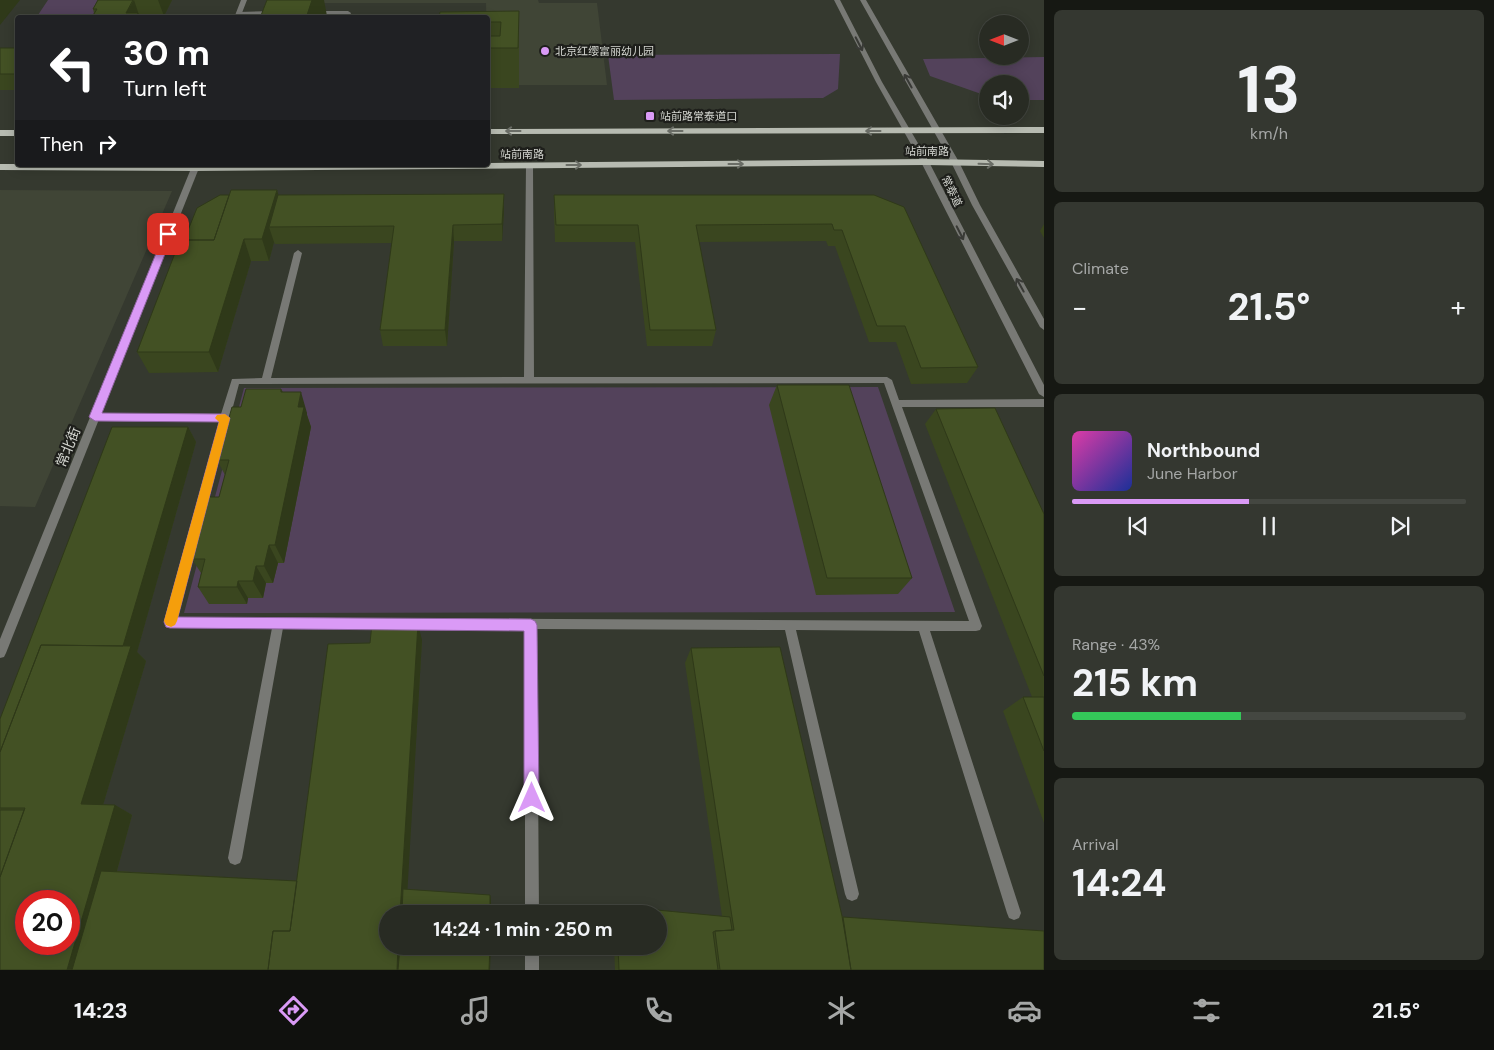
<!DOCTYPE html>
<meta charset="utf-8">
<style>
body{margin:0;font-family:"DM Sans","Noto Sans SC",sans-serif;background:#343730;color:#f1f3f6;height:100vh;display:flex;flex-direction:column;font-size:19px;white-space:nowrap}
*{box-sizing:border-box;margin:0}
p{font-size:16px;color:#a5a7a6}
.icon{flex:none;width:28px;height:28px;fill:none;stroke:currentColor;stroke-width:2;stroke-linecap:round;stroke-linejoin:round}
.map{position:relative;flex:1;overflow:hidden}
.drawer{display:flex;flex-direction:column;gap:10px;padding:10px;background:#161813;width:450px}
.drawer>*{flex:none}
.top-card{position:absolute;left:15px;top:15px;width:475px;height:152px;border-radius:5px;box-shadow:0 2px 12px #0003,0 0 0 1px #444741;background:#202124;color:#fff;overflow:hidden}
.needle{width:32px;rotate:270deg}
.controls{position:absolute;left:979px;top:15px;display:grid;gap:10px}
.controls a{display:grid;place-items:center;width:50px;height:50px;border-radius:50%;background:#282b23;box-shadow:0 2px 12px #0003,0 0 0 1px #444741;font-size:25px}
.speed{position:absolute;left:15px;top:890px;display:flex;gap:10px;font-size:25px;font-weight:700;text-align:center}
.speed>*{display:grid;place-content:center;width:65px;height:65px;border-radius:50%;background:#282b23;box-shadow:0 2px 12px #0003,0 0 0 1px #444741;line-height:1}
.speed .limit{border:8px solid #d22;background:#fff;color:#111}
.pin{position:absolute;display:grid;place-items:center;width:42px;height:42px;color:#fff;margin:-21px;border-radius:10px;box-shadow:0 2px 8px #0006}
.me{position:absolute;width:55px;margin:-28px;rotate:0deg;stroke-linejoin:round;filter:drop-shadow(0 0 4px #0008)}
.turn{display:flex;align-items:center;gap:18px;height:105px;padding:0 25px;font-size:22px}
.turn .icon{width:65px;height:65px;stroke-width:2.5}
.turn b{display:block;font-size:35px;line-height:42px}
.then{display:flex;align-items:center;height:48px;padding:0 25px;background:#0003;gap:10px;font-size:19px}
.big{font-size:38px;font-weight:700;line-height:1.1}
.drawer .widget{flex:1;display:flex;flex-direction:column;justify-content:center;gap:8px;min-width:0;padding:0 18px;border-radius:8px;background:#343730}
.drawer .dial{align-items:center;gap:0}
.dial b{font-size:65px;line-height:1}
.song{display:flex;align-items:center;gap:15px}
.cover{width:60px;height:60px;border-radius:8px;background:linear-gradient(135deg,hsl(320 70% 55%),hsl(230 70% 35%))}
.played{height:5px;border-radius:2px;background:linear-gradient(90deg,#da9af6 45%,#444741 45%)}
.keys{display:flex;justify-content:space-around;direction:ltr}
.heat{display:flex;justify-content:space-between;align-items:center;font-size:28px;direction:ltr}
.charge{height:8px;border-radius:4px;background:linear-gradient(90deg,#34c759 43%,#444741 0)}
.trip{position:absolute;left:379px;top:905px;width:288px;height:50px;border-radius:25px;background:#282b23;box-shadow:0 2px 12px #0003,0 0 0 1px #444741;font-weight:700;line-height:50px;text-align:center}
.tabs{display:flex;height:80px;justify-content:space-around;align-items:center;background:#10110e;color:#a5a7a6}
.tabs .icon{width:35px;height:35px}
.tabs .selected{color:#da9af6}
.tabs b{font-size:22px;color:#f1f3f6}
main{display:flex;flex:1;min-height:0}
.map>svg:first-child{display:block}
.built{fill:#404536}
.green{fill:#53425b}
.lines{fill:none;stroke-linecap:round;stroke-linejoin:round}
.service{fill:#787975;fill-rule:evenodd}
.minor{fill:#787975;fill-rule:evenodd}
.tertiary{fill:#787975;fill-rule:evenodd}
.primary{fill:#b7bbb1;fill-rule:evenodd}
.wall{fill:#3a461f}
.shaded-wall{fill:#2f3919}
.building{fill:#435124;stroke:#2f3919;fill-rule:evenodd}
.oneway{stroke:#393a36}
.oneway2{stroke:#6a6d66}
.route{fill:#da9af6;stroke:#8e64a0}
.slow{fill:#f59e0b}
.poi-dot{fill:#da9af6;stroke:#1e1f1b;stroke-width:2}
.labels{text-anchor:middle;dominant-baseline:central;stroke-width:4.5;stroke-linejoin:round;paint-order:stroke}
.far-poi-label{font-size:11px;fill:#d5d7d1;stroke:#1e1f1b;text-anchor:start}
.far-street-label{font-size:11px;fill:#d5d7d1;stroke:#1e1f1b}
.street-label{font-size:14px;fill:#d5d7d1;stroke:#1e1f1b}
</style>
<main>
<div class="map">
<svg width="1044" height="970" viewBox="0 0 1044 970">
<rect width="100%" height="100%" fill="#35392f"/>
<path class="built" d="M278,0h260l1,3h58l10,82h-119l-2,-82h-209z
M0,190l172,1 -137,316 -35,-1z"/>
<path class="green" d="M48,0h73l-10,17 -75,1z
M840,54l-2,35 -15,9 -209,2 -6,-45z
M1044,57v43h-24v-16h-32l-1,12 -57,-20 -7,-17z
M878,387l77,225 -771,1 60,-225z"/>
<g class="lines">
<path class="service" d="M275,11l2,1v2l-38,2 -3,-2 3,-2z
M315,11h33l3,2 -2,5h-6l1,-3 -31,-1v-2z
M526,164l7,2 1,211h353l5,3 7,20 145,-1v8h-142l80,219 -2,4 -4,1h-46l91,282 -2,5 -5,2 -5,-2 -2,-5 -88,-282 -123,-1 63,264 -2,5 -5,2 -5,-2 -2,-5 -60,-264 -248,-1 2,285h-14v-285l-242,-1 -41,230 -2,5 -5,2 -5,-2 -2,-5 44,-230 -102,-1 -4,-1 -2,-4 55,-200 -124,-1 -5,-4 5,-4 126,1 11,-35 30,-1 32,-125 4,-3 4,3 -31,125 253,-1zM884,383l85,238 -792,-4 62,-233z
M525,946h14v24h-14z"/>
<path class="minor" d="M192,166l7,2 -193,485 -2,4 -4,1v-19z"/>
<path class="tertiary" d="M241,0h6l-7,18h-6z
M834,0h6l42,82 47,80 115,223v12l-5,-3 -118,-232 -45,-80z
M860,0h6l93,162 21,43 64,114v11l-4,-3 -68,-122 -21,-43z"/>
<path class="primary" d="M1044,127v6l-556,1v-5z
M0,130h18v6h-18z
M925,159l119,2v6l-119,-2 -730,6 -195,-1v-6l488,1v-2z"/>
</g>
<path class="wall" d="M98,0h74l-8,16h-24v2h-56l8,-1 2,-4 -1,-4z
M519,11v77h-31v-70z
M0,48h18v42h-18z
M277,190l1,5 226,16 -2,30h-48l-7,105h-64l-3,-16 12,-87 -117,1 -1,-2 -5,19h-18l-33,111 -69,1 -12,-21 47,-112 45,-45z
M554,195h320l104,172 -11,16 -56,1 -15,-42h-27l-34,-96h-7l-2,-5 -127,1 17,88 -4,16h-65l-12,-104h-80l-1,-30z
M1044,224v14l-4,-7z
M777,385l135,193 -14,16 -82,1 -47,-190z
M281,389l2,3 24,21v2l4,12 -27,136h-6l-5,20h-7l-3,15h-15l-1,6h-38l-11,-17 3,-14 -9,-14 27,-62 6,-22 -8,-15 24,-53z
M936,409l108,105v309l-41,-112 20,-14h9l-107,-273z
M188,427l8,15 -59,210 9,9 -43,144h12l17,10 -15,56 180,10 73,-238 52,-3 -15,249 84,11v14h-103l-388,56v-251z
M691,648l152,269 201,53h-429l-1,-24h44v-32h-46v-3l3,-5 107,10 -37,-253z"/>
<path class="shaded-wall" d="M0,0h20l-20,25z
M134,0l6,18h-12l-2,-5z
M158,0h14l-8,16z
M312,0h12l3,16 -1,2h-20z
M277,190l6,21 -14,16 5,15 -5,19 -7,-22z
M504,194v17l-2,30v-17z
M453,225l1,16 -7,105 -2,-16z
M244,239l7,22 -33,111 -9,-20z
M301,392l6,21v2l4,12 -27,136 -9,-18 23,-138z
M188,427l8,15 -59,210 9,9 -46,154 -19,-11 41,-154z
M269,545l9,18 -5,20 -9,-17z
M256,566l10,17 -3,15 -10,-17z
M238,581l10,17 -1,6 -10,-17z
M418,624l4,16 -16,274h-6z
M115,805l17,10 -42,155h-23z
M490,895l1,5v14h-1z
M398,946h6l-1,24h-6z
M490,946h1l-1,24h-1z"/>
<path class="building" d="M98,0h35l-7,13h12l-3,5h-51l8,-1 5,-8h-4z
M267,0h45l-6,18h-46z
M519,11l-1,37h-30v-12h12l1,-14h-13v-4h-49l1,-6z
M0,48h18v26h-18z
M231,190h46l-15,49h-18l-35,113h-72l43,-112h34z
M504,194l-2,30 -49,1 -8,105h-65l14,-104 -125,1 9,-32z
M220,195h9l-15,45h-30l13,-32z
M554,195h320l30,12 74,160 -57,1 -16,-42h-28l-35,-96h-8l-2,-6 -136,1 20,105h-66l-12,-105h-82z
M777,385h72l63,193h-85z
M246,389h35v3h20l-3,15h6l-29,138h-6l-5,21h-8l-3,15h-15l-1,6h-39l7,-28h-13l17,-62h10l10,-37h-12l15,-53h9z
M995,408l49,106v162l-108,-267z
M112,427h76l-65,219 -82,-1 -41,107v-33z
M372,624h46l-18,290h-12v32h10l-1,24h-129l5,-39h17l38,-287 42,-1z
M41,645l90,1 -50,158 34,1 -48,165h-67v-93l25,-69h-25v-56zM26,901h43v43h-43z
M780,647l62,269 9,54h-131l-5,-39 19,-1 -43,-282z
M1023,697h21v54z
M0,810h24l-24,67z
M101,871l196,10 -7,50h-17l-5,39h-196z
M403,889l87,6v19h-88z
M615,906l115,11 2,13 -17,1 -2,1 5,38h-99l-1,-24h40v-32h-42z
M843,917l201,14v39h-193z
M400,946h90l-1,24h-91z"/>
<defs><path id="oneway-shaft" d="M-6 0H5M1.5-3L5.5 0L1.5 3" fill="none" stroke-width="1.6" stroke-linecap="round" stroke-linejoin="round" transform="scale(1.25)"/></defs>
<g class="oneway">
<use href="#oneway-shaft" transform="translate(859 44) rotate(63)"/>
<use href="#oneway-shaft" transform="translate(908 81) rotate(-119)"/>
<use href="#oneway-shaft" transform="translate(960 233) rotate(63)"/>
<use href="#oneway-shaft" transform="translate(1020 285) rotate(-119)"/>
</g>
<g class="oneway2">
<use href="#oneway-shaft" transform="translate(513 131) rotate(180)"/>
<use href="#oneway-shaft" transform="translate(675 131) rotate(180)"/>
<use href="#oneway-shaft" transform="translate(873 131) rotate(180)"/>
<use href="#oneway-shaft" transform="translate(736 164)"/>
<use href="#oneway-shaft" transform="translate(986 164) rotate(2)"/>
<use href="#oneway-shaft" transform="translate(574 165)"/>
</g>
<path class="route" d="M168,231l5,3 -71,179 123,1 5,4 -52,199 353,2 4,2 2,4 2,173 -2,6 -5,2 -6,-2 -2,-6v-167l-354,-3 -4,-1 -2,-5 55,-200 -124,-1 -6,-4 75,-183z"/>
<path class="slow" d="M225,414l5,4 -53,203 -2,4 -4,2 -5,-2 -2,-4 55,-199 -4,-4 2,-3z"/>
<g class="poi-dot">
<circle cx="545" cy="51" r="5"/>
<rect x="645" y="111" width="10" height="10" rx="2.5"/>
</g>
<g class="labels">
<g class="far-poi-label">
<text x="555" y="51">北京红缨富丽幼儿园</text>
<text x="660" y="116">站前路常泰道口</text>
</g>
<g class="far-street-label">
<text x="927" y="151">站前南路</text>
<text x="522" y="154">站前南路</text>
<text transform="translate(952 191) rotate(64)">常泰道</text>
</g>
<g class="street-label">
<text transform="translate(68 447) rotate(-68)">常北街</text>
</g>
</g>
</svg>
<div class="controls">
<a><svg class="needle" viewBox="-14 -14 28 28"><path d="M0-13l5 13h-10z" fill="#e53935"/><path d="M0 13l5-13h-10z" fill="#a5a7a6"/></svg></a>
<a><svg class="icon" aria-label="sound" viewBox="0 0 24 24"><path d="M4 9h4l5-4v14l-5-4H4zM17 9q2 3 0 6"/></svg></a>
</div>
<div class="speed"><div class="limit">20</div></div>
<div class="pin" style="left:168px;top:234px;background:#d93025"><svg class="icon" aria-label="arrive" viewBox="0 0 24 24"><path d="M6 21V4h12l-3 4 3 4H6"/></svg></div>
<svg class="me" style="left:532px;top:798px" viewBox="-20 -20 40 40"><path d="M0-17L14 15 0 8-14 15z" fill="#da9af6" stroke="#fff" stroke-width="4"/></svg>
<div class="trip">14:24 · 1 min · 250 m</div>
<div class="top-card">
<div class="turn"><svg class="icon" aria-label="left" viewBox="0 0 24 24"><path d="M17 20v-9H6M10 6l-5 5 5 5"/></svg><div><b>30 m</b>Turn left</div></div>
<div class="then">Then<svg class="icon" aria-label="right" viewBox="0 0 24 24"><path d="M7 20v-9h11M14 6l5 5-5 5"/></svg></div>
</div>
</div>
<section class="drawer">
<div class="widget dial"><b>13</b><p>km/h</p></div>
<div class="widget"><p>Climate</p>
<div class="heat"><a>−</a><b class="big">21.5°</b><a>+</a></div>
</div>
<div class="widget">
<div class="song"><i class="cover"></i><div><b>Northbound</b><p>June Harbor</p></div></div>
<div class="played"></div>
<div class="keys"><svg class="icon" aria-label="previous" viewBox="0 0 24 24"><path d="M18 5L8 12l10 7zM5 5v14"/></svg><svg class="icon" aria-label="pause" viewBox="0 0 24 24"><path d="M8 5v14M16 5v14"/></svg><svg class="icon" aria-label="next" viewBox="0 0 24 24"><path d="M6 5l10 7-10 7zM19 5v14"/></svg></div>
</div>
<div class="widget"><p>Range · 43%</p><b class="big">215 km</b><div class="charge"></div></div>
<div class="widget"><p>Arrival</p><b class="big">14:24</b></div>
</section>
</main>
<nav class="tabs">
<b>14:23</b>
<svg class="icon selected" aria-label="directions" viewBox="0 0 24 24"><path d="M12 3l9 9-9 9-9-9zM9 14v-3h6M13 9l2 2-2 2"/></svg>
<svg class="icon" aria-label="music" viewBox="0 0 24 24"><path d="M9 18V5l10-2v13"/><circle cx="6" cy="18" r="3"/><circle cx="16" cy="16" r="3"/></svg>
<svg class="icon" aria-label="phone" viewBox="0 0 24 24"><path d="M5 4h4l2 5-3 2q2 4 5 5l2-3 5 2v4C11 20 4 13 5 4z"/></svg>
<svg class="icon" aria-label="climate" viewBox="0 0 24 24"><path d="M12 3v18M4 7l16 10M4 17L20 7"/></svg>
<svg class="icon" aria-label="car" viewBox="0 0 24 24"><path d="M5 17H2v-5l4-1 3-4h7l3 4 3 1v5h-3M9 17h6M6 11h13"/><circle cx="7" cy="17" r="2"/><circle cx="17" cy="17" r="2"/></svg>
<svg class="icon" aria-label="filters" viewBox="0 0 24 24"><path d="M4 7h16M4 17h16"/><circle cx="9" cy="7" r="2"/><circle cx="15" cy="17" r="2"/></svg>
<b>21.5°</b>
</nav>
